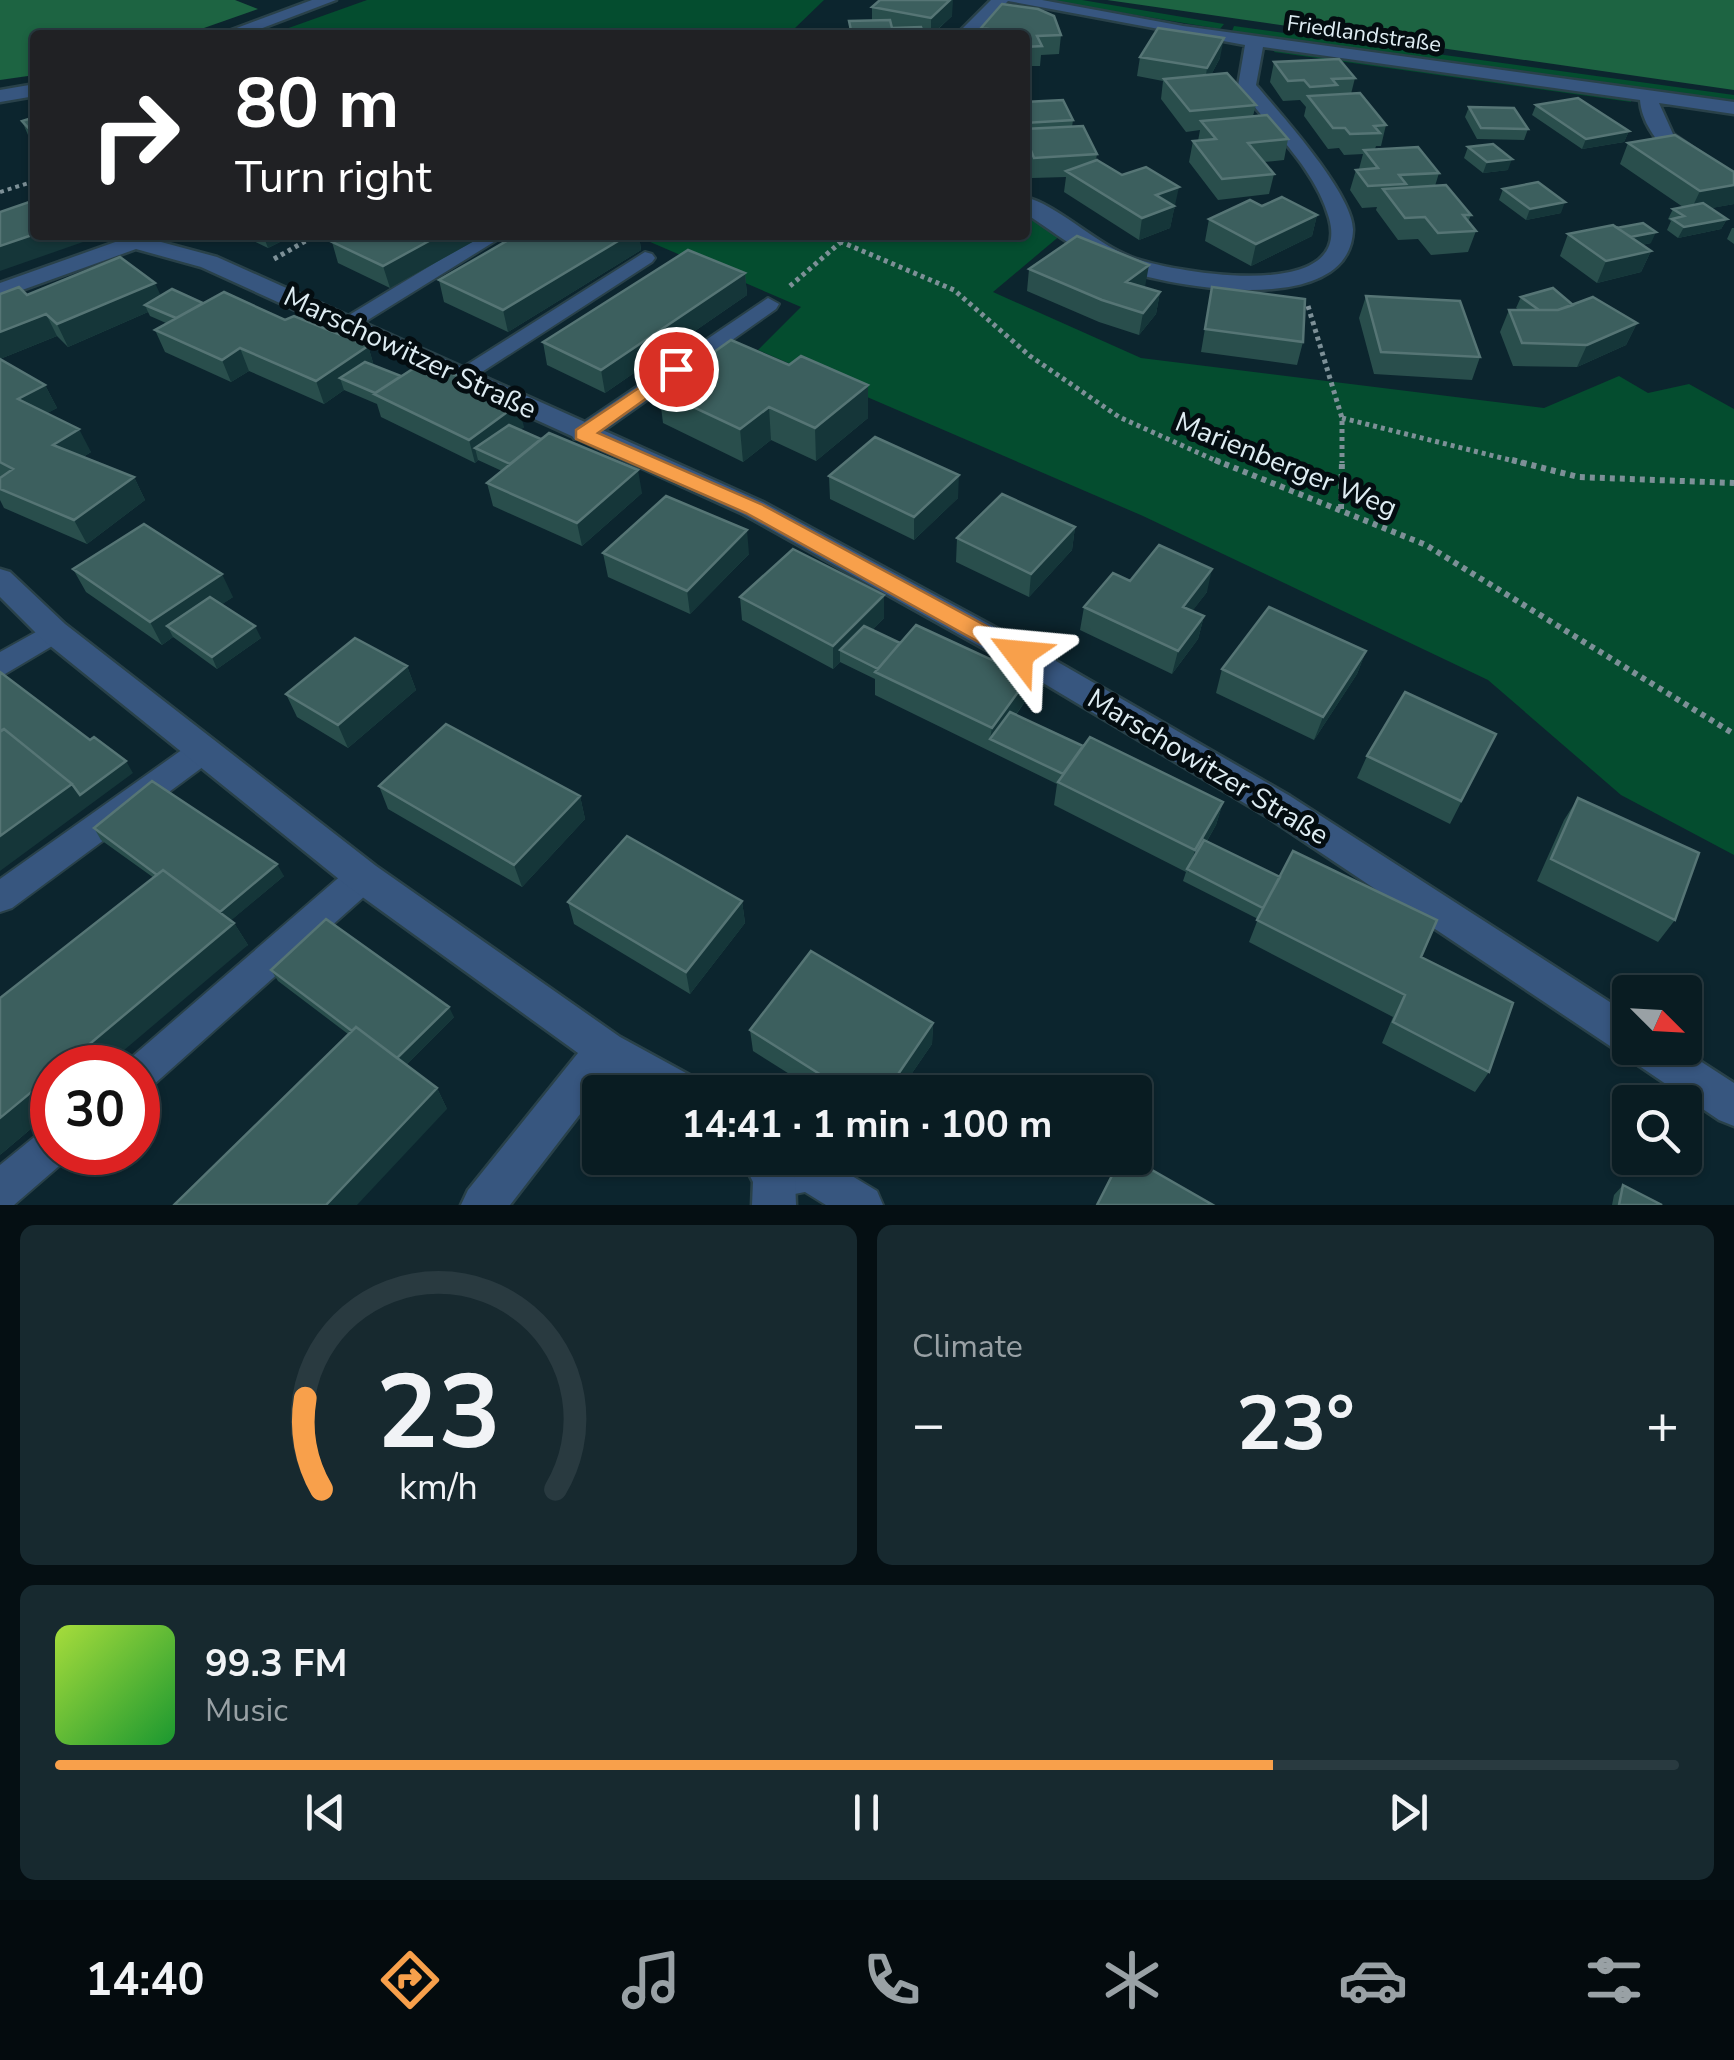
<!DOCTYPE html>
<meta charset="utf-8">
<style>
body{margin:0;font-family:"Nunito Sans",sans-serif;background:#17292f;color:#f1f3f6;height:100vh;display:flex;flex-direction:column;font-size:38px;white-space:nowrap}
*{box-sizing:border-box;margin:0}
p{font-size:32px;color:#99a1a5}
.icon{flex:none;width:55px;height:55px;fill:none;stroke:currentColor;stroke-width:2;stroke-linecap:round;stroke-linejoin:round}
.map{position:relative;height:1205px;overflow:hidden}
.sheet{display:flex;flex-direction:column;gap:20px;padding:20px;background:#050f13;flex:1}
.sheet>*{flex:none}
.banner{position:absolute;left:30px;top:30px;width:1000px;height:210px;border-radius:10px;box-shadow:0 2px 8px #0004,0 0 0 2px #293a40;background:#202124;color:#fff;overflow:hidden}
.needle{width:65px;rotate:114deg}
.buttons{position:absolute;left:1612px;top:975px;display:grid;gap:20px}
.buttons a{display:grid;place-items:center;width:90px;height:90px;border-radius:10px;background:#091c22;box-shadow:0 2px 8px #0004,0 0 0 2px #293a40;font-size:50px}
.speed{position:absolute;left:30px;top:1045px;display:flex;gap:20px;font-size:50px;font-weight:700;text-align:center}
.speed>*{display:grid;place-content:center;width:130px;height:130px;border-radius:50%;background:#091c22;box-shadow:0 2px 8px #0004,0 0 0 2px #293a40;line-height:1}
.speed .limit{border:15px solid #d22;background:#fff;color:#111}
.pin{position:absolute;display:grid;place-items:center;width:85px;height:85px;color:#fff;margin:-42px;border:5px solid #fff;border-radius:50%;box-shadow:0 2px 10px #0007}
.me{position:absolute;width:110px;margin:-55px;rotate:299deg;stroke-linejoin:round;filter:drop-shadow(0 0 8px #0008)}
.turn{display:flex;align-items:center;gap:35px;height:210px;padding:0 40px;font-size:45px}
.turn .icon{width:130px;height:130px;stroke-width:2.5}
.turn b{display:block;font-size:70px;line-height:85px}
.big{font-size:75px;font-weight:700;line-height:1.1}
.sheet .card{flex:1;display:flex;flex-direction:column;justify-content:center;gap:15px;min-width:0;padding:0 35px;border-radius:15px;background:#17292f}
.sheet .dial{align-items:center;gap:0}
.dial svg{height:260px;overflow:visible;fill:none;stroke:#293a40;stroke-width:7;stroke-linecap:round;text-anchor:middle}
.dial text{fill:#f1f3f6;stroke:none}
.song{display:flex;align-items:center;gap:30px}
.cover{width:120px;height:120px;border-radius:15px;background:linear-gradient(135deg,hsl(80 70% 55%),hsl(130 70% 35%))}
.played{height:10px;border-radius:5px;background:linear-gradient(90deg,#f8a04b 75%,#293a40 75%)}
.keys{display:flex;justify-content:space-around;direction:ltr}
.heat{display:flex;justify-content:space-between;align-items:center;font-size:55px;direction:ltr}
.sheet .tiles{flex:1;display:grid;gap:20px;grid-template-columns:1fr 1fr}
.card:last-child{grid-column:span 2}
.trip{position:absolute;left:582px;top:1075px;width:570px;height:100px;border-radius:10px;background:#091c22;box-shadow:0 2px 8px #0004,0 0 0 2px #293a40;font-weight:700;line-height:100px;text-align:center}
.dock{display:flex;height:160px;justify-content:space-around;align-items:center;background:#040b0e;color:#99a1a5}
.dock .icon{width:70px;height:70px}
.dock .on{color:#f8a04b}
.dock b{font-size:45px;color:#f1f3f6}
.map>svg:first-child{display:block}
.green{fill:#044d2f}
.forest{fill:#1d6442}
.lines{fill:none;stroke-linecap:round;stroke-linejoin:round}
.service-casing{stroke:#294149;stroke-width:4}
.minor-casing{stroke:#294149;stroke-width:5}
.path-far2{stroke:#7d9097;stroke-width:4;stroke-dasharray:4 4;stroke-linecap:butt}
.path-far1{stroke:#7d9097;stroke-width:5;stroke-dasharray:4 4;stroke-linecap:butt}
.path{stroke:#7d9097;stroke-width:6;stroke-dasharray:5 5;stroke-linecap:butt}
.service{fill:#37567f;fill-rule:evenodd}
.minor{fill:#37567f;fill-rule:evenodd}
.wall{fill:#294e4c}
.shaded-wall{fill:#153639}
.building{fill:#3c5f5e;stroke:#567575;stroke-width:2.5}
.route{fill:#f8a04b;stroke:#a16831;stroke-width:2.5}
.labels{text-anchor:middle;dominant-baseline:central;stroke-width:10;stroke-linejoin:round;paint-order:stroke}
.far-street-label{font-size:22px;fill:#deecf2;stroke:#040d11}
.street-label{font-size:28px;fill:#deecf2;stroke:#040d11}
</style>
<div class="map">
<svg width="1734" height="1205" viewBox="0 0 1734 1205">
<rect width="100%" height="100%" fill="#0c252e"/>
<path class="green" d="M367,0h457l-29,28 1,7h-527z
M1045,0h37l142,24 -4,5z
M1234,26l500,69v6l-502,-70z
M1276,47l355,50v5l-357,-50z
M1025,211l37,23 -69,58 148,66 403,50 75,-32 29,17 41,-9 45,25v446l-113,-60 -133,-115 -345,-164 -385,-166 43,-43 -167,-72h391z"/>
<path class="forest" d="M0,0h235l23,9 -74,26h-149v40l-35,5z
M1107,0h627v90z"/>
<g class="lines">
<g class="service-casing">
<path id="service" d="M481,235h24l-150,93 -8,2 -11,-7z
M645,252l7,2 3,4 -3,4 -184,119h-16l-3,-5z
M768,298l11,6 -3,5 -184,130h-18l-3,-5 3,-5z
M54,622l10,3 4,7 -4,7 -64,38v-25z
M204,738l11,4 4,8 -4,8 -203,150 -12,4v-33l193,-137z
M363,863l12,4 5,10 -5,10 -224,200 -13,5v-24h-15l2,-5 226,-196z
M52,1128v24h17l-3,8 -52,45h-14v-40l38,-31z
M779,1158h43l55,33 6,14h-57l-21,-13 -31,6 -14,-6 -6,-14 6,-14z"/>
</g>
<g class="minor-casing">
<path id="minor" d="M312,0h24l-92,35h-26z
M991,0h51l141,26 551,76v12l-75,-11 14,31 61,42v15c-38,-10 -91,-49 -94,-91l-377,-53 -7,38c24,28 98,110 97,145 -3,92 -193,56 -244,35 -30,-13 -57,-34 -84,-52v-16c31,7 71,47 106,60 39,15 223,48 198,-39 -14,-51 -61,-91 -91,-132l7,-41 -237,-44 -33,34h-19z
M35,84v12l-35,6v-12z
M135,235l82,22 546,245 267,144 260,150 340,219v33h50l54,35v43l-15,-6 -87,-59 -3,-6 -13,-5 -350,-234 -258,-154 -265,-148 -542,-247 -65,-18 -136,49v-15z
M0,569l10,3 55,52 311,242 244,171 75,41 6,14h-58l-32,-18 -101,131h-49l7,-15 110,-137 -228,-165 -307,-248 -43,-43z
M741,1158h45l9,20 1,27h-44l1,-23z"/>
</g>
<path class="path-far2" d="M0,192l35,-11"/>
<path class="path-far1" d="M825,235l129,55 76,66 89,61 102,46
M274,259l42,-24
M790,286l52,-45 14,-6
M1308,306l34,112v45
M1342,418l180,45"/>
<path class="path" d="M1215,460l211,85 308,189
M1512,460l66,17 156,6
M1341,509l1,-49"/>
<use href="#service" class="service"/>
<use href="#minor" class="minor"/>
</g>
<path class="wall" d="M872,7l80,9 -20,19h-83v-14l23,-1z
M981,28l80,7 -2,19 -18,1 -1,11h-15v-31h-44z
M1140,57l80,1 -9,17 45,30 -3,11 35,23 -4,21 -20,2 10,12 -5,20 -51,6 -29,-38 4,-21h5l2,-11 -14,2 -25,-33 2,-18 -26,-5z
M1274,62l81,16 -4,16 35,31 -5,21h-5l-1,3 64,24 -4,13 36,29 -3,7 8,9 -8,21 -37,3 -13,-16 -20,1 -22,-30 1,-3 -15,1 -12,-18 6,-20 3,-1 4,-15 -19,1 -5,-7 -11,1 -24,-33 2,-9 -6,-7 -17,1 -13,-19z
M1025,102l48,18 -1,7 25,27 -1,6 79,48 -1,1 -4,19 -31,12 -75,-48 2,-15 -34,1 -7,-17z
M1536,105l93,26 -5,11 -42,7 -50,-34z
M1469,107l59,22 -4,11 -47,-1 -12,-22z
M35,117v28l-4,-3 -9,-21z
M1628,143l106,29v32l-23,4 16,11 -6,10 -43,9 -11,-8 4,-9 -3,-2 5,-10 10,-2 -63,-43z
M1468,147l40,23 -25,3 -19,-15z
M1503,189l58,24 -35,7 -27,-20z
M1262,206l55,9 -5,21 -61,30 -46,-25 4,-22z
M1617,228l34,15 -9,2 9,6 -10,21 -44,11 -37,-27 8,-22z
M1732,228h2v16l-7,-5z
M241,235h53l-26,13z
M344,235h141l-95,53 -52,-25 -6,-21z
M517,235h122l2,15 -133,82 -64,-30 -5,-22z
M1029,269l116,18 15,5 -4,22 -17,21 -40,-13 -72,-31z
M745,273l2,22 -142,98 -58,-28 -4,-23z
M1212,287l91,55 -6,23 -96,-13z
M0,294l161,2 124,24 83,26 6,20 150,61 -4,3 122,63 -60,53 -89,-40 -6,-23 15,-12 -24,-11 -3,3 -94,-46 -4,-13 -33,-14 -20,14 -75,-33 -18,11 -66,-30 -10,-22 11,-7 -16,-7 -2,-4 -80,35 -11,-11 -57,23 45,26 12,23 -10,5 44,39 -8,5 51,20 11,23 -58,44 -83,-36 -4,-8z
M1366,296l114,61 -8,23 -98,-6 -15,-56z
M1521,297l52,8 64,18 -11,22 -49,22 -64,-1 -13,-34 9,-22h10l-3,-2z
M789,365l79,20v33l-52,43 -45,-21 -28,22 -80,-39 -4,-32z
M829,476l129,22 -44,42 -84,-41z
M1075,527l-3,23 -43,47 -73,-35 1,-24z
M603,553l146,1 -59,60 -82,-37z
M73,569l160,28 -11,7 39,34 -44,31 -44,-32 -11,8 -76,-53z
M1130,581l77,11 -15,19 12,5 -6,23 -26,35 -92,-44 4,-23z
M740,597l144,21 -12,12 28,13 129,34 -3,23 -10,15 67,31 140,56 -7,23 -9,16 214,116 68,115 -14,20 -93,-49 11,-26 -144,-75 9,-23 -75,-38 3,-9 -132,-67 3,-21 -182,-89v-16l-35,-17 -7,7 -91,-49z
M1366,651l-9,23 -43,66 -98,-47 6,-24z
M407,666l9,24 -68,58 -51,-31 -11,-23z
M1496,734l-46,90 -93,-46 10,-22z
M379,786l201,10 5,23 -63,68 -134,-78z
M1578,798l97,122 -17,22 -121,-61 27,-61z
M94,828l190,48 -53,44 3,3 14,22 -196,123v43l-52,44 154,-277 -53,-38z
M742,901l3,22 -55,71 -116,-70 -6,-22z
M271,970l183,47 -48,48 31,23 10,21 -169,-128z
M933,1023l-1,21 -33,48h-81l-65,-41 -3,-21z
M1623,1185l39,20h-50l2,-10z"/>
<path class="shaded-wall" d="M950,0h3l-1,16 -21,19v-17z
M1224,38l-4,20 -16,30 3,-20z
M1629,131l-5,11 -42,7 4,-10z
M1512,159l-4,11 -25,3 4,-11z
M1734,185v19l-44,8 10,-21z
M1179,187l-9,41 -31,12 3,-22 14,-23z
M1565,202l-4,11 -35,7 4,-11z
M1317,215l-5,21 -61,30 5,-22z
M1727,219l-6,10 -43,9 6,-11z
M1656,232l-5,11 -31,6 5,-11z
M35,234v1h68l-103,36v-25z
M263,235h31l-26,13z
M440,235h45l-95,53 -7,-22z
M628,235h11l2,15 -133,82 -5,-22z
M1651,251l-10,21 -44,11 9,-22z
M1149,265l-4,22 -19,-5z
M745,273l2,22 -142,98 -4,-23z
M155,283l10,22h-20l3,7 -80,35 -11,-23z
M1160,292l-4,22 -17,21 4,-22z
M46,314l11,22 -57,23v-27z
M1637,323l-11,22 -49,22 10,-22z
M368,346l7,23 -35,9 4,12 -20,14 -8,-23z
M240,348l9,23 -18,11 -9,-22z
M45,385l12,23 -26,14 -13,-23z
M868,385v33l-52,43 -1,-33z
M518,404l6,23 -37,27 -12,-6 3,12 -3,3 -6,-23z
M769,407l2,33 -28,22 -3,-33z
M79,429l12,23 -26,16 -12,-23z
M638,470l4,23 -60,53 -5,-23z
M959,475l-1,23 -44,42v-23z
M134,477l11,23 -58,44 -13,-24z
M1075,527l-3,23 -43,47 2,-23z
M747,530l2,24 -59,60 -3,-23z
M1212,569l-5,23 -29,38 5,-23z
M222,574l11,23 -55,37 -11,-8 6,11 -11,8 -12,-23z
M884,595v23l-36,36 -8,-4v12l-7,7v-23z
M1204,616l-6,23 -26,35 6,-23z
M255,626l6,12 -44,31 -5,-12z
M1366,651l-9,23 -43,66 9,-23z
M407,666l9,24 -68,58 -10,-23z
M1029,677l-3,23 -30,42 -6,-3 2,-11z
M126,761l7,12 -133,98v-35l72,-52z
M580,796l5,23 -63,68 -8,-22z
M1223,802l-7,23 -28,48 7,-23z
M277,864l7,12 -62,52 -7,-11z
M742,901l3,22 -55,71 -4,-22z
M234,923l14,22 -145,123h-42z
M449,1007l5,10 -55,55 -6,-11z
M933,1023l-1,21 -33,48h-13z
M52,1075v36l-52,44v-37z
M437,1088l10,21 -90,96h-31z"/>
<path class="building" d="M880,0h70l-19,18 -59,-11z
M1002,4l36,5 16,7 7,19 -24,1 5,10 -17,1v-12h-28l-2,-5 -14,-2z
M890,20l2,8 29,-1 3,8h-72l-3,-14z
M1158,28l66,10 -17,30 -67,-11z
M1339,59l16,19 -23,1 5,6 -27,2 -6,-7 -16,1 -14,-19z
M1227,73l29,32 -66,6 -26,-32z
M1360,93l26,32 -12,1 6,7 -30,1 -5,-6h-12l-25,-32z
M1578,98l51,33 -43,8 -50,-34z
M1063,100l10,20 -48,3v-21z
M1469,107l45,1 14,21 -47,-1z
M1267,115l21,24 -40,4 26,31 -52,5 -29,-38 23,-2 -15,-18z
M35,117v18l-13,-14z
M1083,126l14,28 -63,4 -9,-22v-7z
M1675,135l59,37v13l-34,6 -72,-48z
M1493,144l19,15 -25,3 -19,-15z
M1418,147l21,26 -40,2 7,9 -38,2 -12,-16 22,-2 -14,-18z
M1097,160l25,15 24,-8 33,20 -23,8 18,11 -32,12 -76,-47z
M1538,182l27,20 -35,7 -27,-20z
M1446,185l25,30h-8l13,16 -38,2 -13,-16 -20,1 -22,-29z
M1282,197l35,18 -61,29 -47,-25 41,-19 12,6z
M35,200v34l-35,12v-34z
M1703,203l24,16 -43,8 -12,-8 12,-3 -11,-7z
M1643,223l13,9 -25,5 -14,-9z
M1613,225l38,26 -45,10 -38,-27z
M344,235h96l-57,31 -51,-24z
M517,235h111l-125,75 -64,-30z
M1077,236l72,29 -23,17 34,10 -17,21 -41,-13 -73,-31z
M688,250l57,23 -144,97 -58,-28z
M120,257l35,26 -98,41 -11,-10 -46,18v-38l19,-7 8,8z
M1212,287l93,12 -2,43 -98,-13z
M1553,288l20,17 -15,5h-19l-18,-13z
M172,289l31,14 -27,15 -31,-13z
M224,292l61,28 9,-4 74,30 -52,35 -76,-33 -18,12 -67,-30z
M1366,296l94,5 20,56 -99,-5z
M1593,297l44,26 -50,22 -65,-2 -13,-33h49z
M731,340l58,25 12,-9 67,29 -53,43 -46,-21 -29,22 -81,-38z
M0,359l45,26 -27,14 61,30 -26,16 81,32 -60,43 -74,-31v-11l13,-9 -13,-7z
M425,361l93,43 -49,36 -95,-46z
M365,362l36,14 -26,17 -35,-15z
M509,425l32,14 -31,25 -35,-16z
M549,433l89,37 -61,53 -90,-40z
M875,437l84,38 -45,42 -85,-41z
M1002,494l73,33 -44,47 -74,-36z
M666,496l81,34 -60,61 -84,-38z
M144,524l78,50 -72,48 -77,-53z
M1159,545l53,24 -29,38 21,9 -26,35 -94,-44 29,-34 17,8z
M793,549l91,46 -51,51 -93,-49z
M210,597l45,29 -43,31 -45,-31z
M1269,607l97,44 -43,66 -101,-48z
M916,625l113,52 -37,51 -117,-56z
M864,626l36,17 -22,26 -38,-19z
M355,638l52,28 -69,59 -52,-31z
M0,672l90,68 4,-3 32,24 -46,34 -8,-11 -68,-55 -4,2z
M1405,692l91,42 -35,67 -94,-45z
M1010,712l73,34 -20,28 -73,-35z
M446,724l134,72 -66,69 -135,-79z
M4,729l68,55 -72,52v-104z
M1090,737l133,65 -28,48 -137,-68z
M152,781l125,83 -57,48 -57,-42 -6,5 -63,-47z
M1578,798l121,55 -24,67 -124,-61z
M627,836l115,65 -56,71 -118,-70z
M1204,840l76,37 -17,31 -76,-39z
M1293,851l144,69 -16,37 92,46 -24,69 -96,-50 12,-27 -148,-75z
M163,870l71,53 -173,145h-9v7l-52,43v-120z
M326,919l123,88 -52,51 -41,-31 -4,4 -81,-61z
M811,951l122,72 -47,69h-38l-98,-62z
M356,1027l81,61 -111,117h-152z
M1121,1158h10l82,47h-116z
M1623,1185l39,20h-43z"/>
<path class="route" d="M676,363l9,6 -3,4 -84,60 163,71 266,144 4,6 -4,6h-16l-265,-147 -170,-74v-9z"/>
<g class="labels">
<g class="far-street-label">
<text transform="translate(1364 34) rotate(8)">Friedlandstraße</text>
</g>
<g class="street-label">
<text transform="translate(410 353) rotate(25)">Marschowitzer Straße</text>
<text transform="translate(1286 465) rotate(22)">Marienberger Weg</text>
<text transform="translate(1208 767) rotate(31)">Marschowitzer Straße</text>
</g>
</g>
</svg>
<div class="buttons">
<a><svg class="needle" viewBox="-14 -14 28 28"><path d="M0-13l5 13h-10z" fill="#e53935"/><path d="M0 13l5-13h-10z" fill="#99a1a5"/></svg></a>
<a><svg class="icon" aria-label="search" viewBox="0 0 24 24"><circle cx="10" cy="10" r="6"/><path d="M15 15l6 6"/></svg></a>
</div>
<div class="speed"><div class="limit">30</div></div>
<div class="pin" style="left:676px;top:369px;background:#d93025"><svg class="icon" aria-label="arrive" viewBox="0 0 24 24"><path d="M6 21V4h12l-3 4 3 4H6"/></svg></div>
<svg class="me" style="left:1019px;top:654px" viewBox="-20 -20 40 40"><path d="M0-17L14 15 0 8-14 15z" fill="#f8a04b" stroke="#fff" stroke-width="4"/></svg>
<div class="trip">14:41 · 1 min · 100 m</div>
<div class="banner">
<div class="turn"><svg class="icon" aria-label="right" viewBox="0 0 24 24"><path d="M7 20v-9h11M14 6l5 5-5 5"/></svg><div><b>80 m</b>Turn right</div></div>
</div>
</div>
<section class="sheet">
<div class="tiles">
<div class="card dial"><svg viewBox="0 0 100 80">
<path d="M14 69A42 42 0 1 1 86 69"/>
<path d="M14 69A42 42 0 0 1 9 41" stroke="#f8a04b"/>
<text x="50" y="56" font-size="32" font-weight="700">23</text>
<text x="50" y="72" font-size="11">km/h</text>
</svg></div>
<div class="card"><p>Climate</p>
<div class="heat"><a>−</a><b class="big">23°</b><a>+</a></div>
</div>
<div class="card">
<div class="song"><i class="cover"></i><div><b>99.3 FM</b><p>Music</p></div></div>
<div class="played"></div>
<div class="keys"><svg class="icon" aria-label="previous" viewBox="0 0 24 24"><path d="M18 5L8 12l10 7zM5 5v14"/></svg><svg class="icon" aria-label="pause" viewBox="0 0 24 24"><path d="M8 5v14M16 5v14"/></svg><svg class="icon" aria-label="next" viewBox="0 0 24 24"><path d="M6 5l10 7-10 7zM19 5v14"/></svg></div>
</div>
</div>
</section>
<nav class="dock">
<b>14:40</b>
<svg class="icon on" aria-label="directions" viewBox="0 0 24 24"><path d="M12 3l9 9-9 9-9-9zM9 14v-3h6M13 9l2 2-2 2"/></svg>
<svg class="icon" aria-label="music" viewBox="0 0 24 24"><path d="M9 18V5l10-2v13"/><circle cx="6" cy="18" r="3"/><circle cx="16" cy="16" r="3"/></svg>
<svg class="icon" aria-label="phone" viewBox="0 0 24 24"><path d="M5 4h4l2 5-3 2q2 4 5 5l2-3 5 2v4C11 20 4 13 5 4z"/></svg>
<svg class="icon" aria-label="climate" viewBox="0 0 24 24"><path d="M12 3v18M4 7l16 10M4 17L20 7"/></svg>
<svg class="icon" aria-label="car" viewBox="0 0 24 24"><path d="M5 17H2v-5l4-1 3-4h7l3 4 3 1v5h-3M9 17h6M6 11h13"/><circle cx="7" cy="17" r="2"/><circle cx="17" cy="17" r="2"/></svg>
<svg class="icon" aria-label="filters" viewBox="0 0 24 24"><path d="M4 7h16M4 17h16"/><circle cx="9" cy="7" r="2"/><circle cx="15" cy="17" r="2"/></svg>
</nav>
